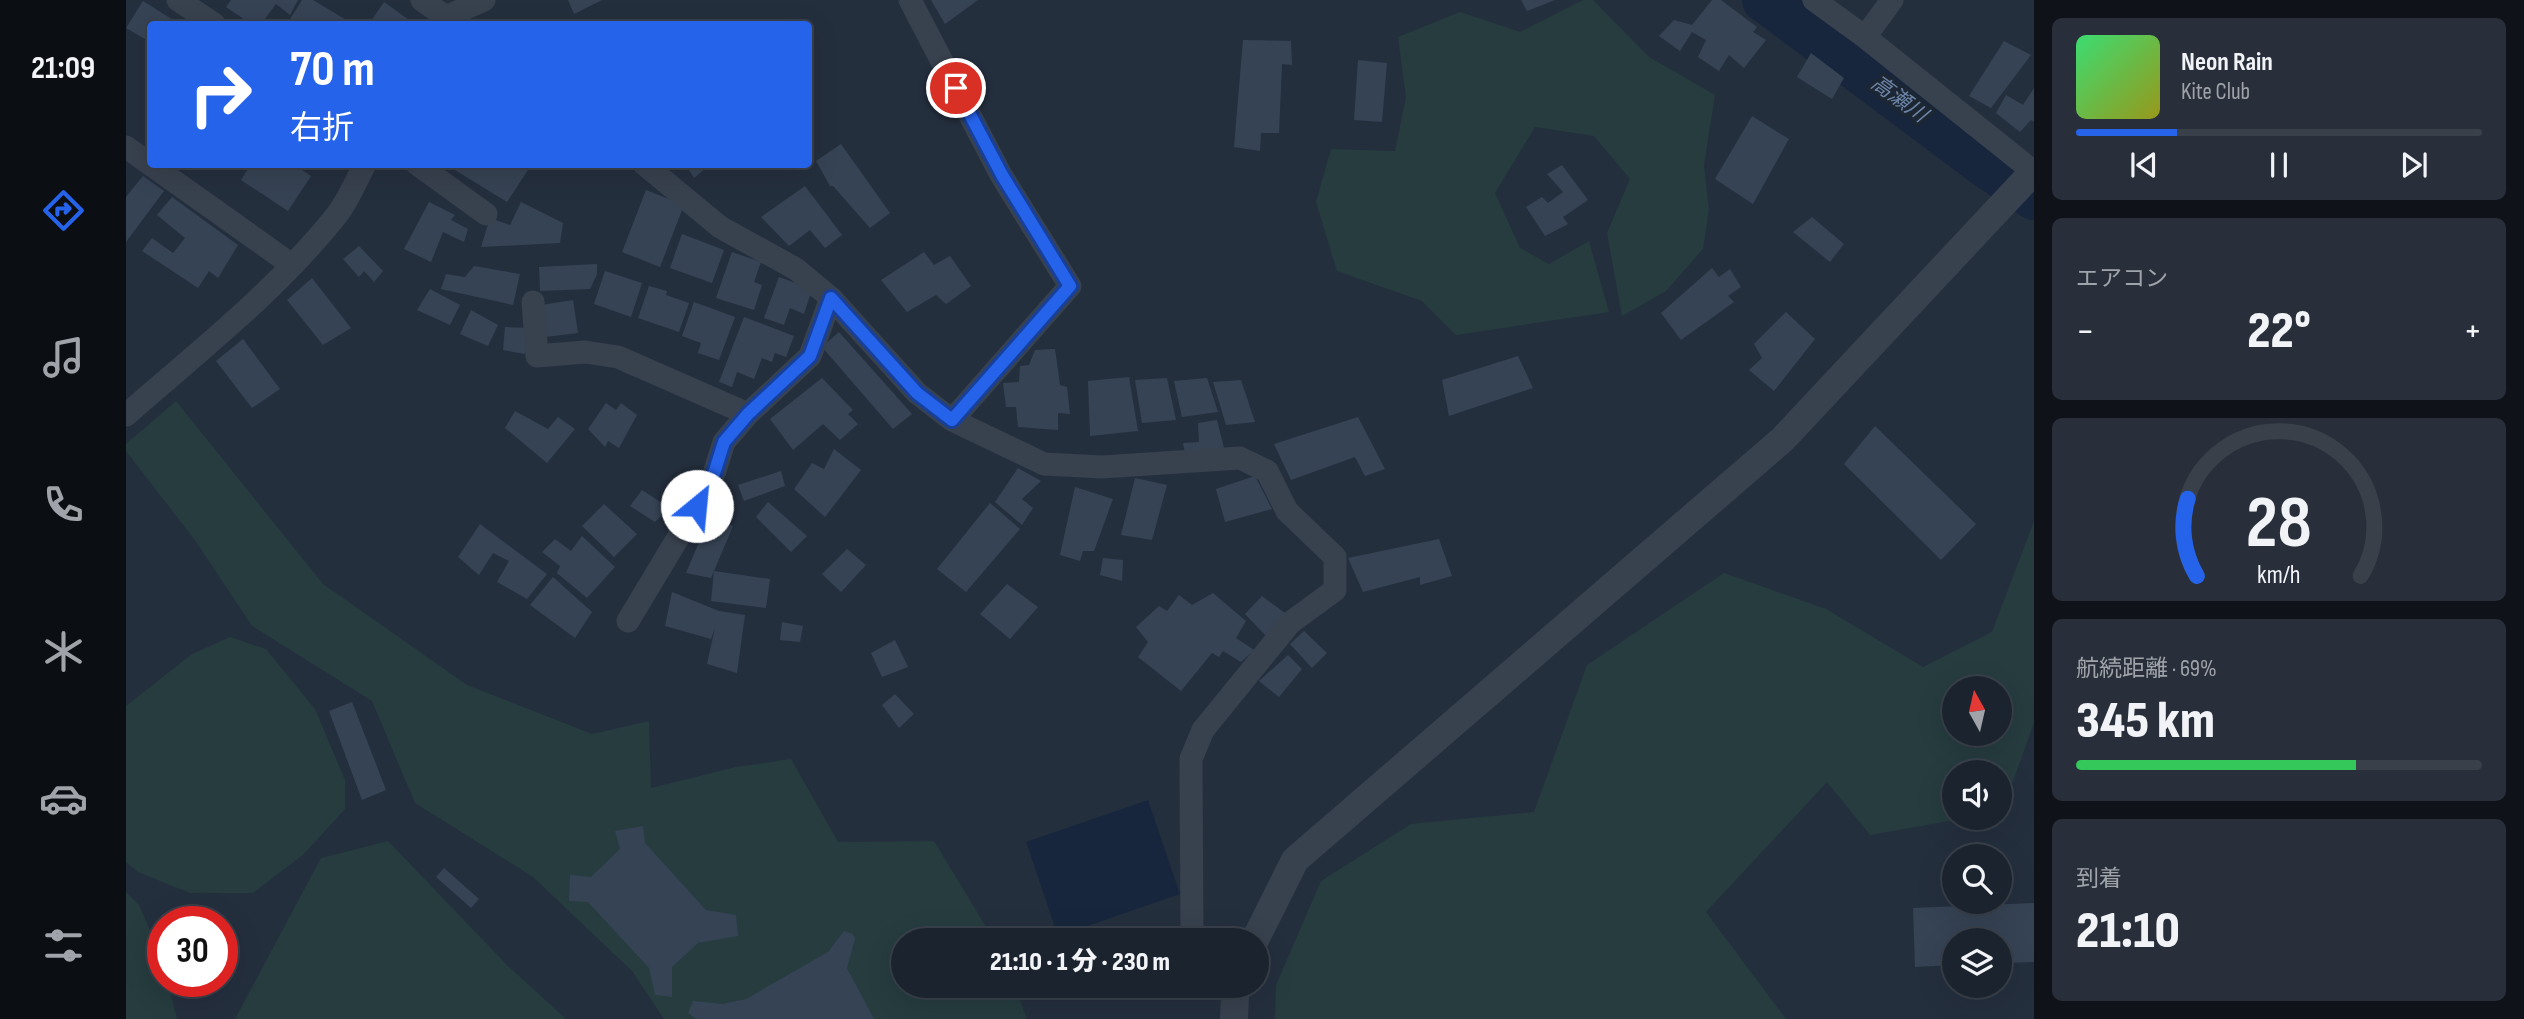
<!DOCTYPE html>
<html lang="ja">
<meta charset="utf-8">
<style>
body{margin:0;font-family:"Sofia Sans Condensed","Noto Sans JP",sans-serif;background:#282f3a;color:#f1f3f6;height:100vh;display:flex;flex-direction:column;font-size:26px;white-space:nowrap}
*{box-sizing:border-box;margin:0}
p{font-size:23px;color:#a0a4aa}
.icon{flex:none;width:38px;height:38px;fill:none;stroke:currentColor;stroke-width:2;stroke-linecap:round;stroke-linejoin:round}
.map{position:relative;flex:1;overflow:hidden}
.details{display:flex;flex-direction:column;gap:18px;padding:18px;background:#0f1319;width:490px}
.details>*{flex:none}
.hud{position:absolute;left:21px;top:21px;width:665px;height:147px;border-radius:7px;box-shadow:0 7px 28px #0002,0 0 0 2px #39404a;background:#2563eb;color:#fff;overflow:hidden}
.needle{width:46px;rotate:352deg}
.controls{position:absolute;left:1816px;top:676px;display:grid;gap:14px}
.controls a{display:grid;place-items:center;width:70px;height:70px;border-radius:50%;background:#1b232e;box-shadow:0 7px 28px #0002,0 0 0 2px #39404a;font-size:35px}
.speed{position:absolute;left:21px;top:906px;display:flex;gap:14px;font-size:35px;font-weight:700;text-align:center}
.speed>*{display:grid;place-content:center;width:91px;height:91px;border-radius:50%;background:#1b232e;box-shadow:0 7px 28px #0002,0 0 0 2px #39404a;line-height:1}
.speed .limit{border:10px solid #d22;background:#fff;color:#111}
.pin{position:absolute;display:grid;place-items:center;width:60px;height:60px;color:#fff;margin:-30px;border:4px solid #fff;border-radius:50%;box-shadow:0 2px 7px #0007}
.me{position:absolute;width:77px;margin:-38px;rotate:28deg;stroke-linejoin:round;filter:drop-shadow(0 0 5px #0008)}
.turn{display:flex;align-items:center;gap:24px;height:147px;padding:0 28px;font-size:32px}
.turn .icon{width:91px;height:91px;stroke-width:2.5}
.turn b{display:block;font-size:49px;line-height:60px}
.big{font-size:52px;font-weight:800;line-height:1.1}
.details .card{flex:1;display:flex;flex-direction:column;justify-content:center;gap:10px;min-width:0;padding:0 24px;border-radius:10px;background:#282f3a}
.details .dial{align-items:center;gap:0}
.dial svg{height:182px;overflow:visible;fill:none;stroke:#39404a;stroke-width:7;stroke-linecap:round;text-anchor:middle}
.dial text{fill:#f1f3f6;stroke:none}
.song{display:flex;align-items:center;gap:21px}
.cover{width:84px;height:84px;border-radius:10px;background:linear-gradient(135deg,hsl(140 70% 55%),hsl(60 70% 35%))}
.played{height:7px;border-radius:4px;background:linear-gradient(90deg,#2563eb 25%,#39404a 25%)}
.keys{display:flex;justify-content:space-around;direction:ltr}
.heat{display:flex;justify-content:space-between;align-items:center;font-size:38px;direction:ltr}
.charge{height:10px;border-radius:5px;background:linear-gradient(90deg,#34c759 69%,#39404a 0)}
.trip{position:absolute;left:765px;top:928px;width:378px;height:70px;border-radius:35px;background:#1b232e;box-shadow:0 7px 28px #0002,0 0 0 2px #39404a;font-weight:800;line-height:70px;text-align:center}
main{display:flex;flex:1;min-height:0}
.menu{display:flex;flex-direction:column;width:126px;justify-content:space-around;align-items:center;background:#0b0e12;color:#a0a4aa}
.menu .icon{width:49px;height:49px}
.menu .active{color:#2563eb}
.menu b{font-size:32px;color:#f1f3f6}
.map>svg:first-child{display:block}
.green{fill:#263c3f;fill-rule:evenodd}
.water{fill:#17263c}
.lines{fill:none;stroke-linecap:round;stroke-linejoin:round}
.river{stroke:#17263c;stroke-width:44}
.building{fill:#364354}
.minor{stroke:#38414e;stroke-width:23}
.tertiary{stroke:#38414e;stroke-width:28}
.route-casing{stroke:#184099;stroke-width:18}
.route{stroke:#2563eb;stroke-width:12}
.labels{text-anchor:middle;dominant-baseline:central;stroke-width:7;stroke-linejoin:round;paint-order:stroke}
.water-label{font-size:21px;font-style:italic;fill:#6d86a8;stroke:#1d2633}
</style>
<main>
<nav class="menu">
<b>21:09</b>
<svg class="icon active" aria-label="directions" viewBox="0 0 24 24"><path d="M12 3l9 9-9 9-9-9zM9 14v-3h6M13 9l2 2-2 2"/></svg>
<svg class="icon" aria-label="music" viewBox="0 0 24 24"><path d="M9 18V5l10-2v13"/><circle cx="6" cy="18" r="3"/><circle cx="16" cy="16" r="3"/></svg>
<svg class="icon" aria-label="phone" viewBox="0 0 24 24"><path d="M5 4h4l2 5-3 2q2 4 5 5l2-3 5 2v4C11 20 4 13 5 4z"/></svg>
<svg class="icon" aria-label="climate" viewBox="0 0 24 24"><path d="M12 3v18M4 7l16 10M4 17L20 7"/></svg>
<svg class="icon" aria-label="car" viewBox="0 0 24 24"><path d="M5 17H2v-5l4-1 3-4h7l3 4 3 1v5h-3M9 17h6M6 11h13"/><circle cx="7" cy="17" r="2"/><circle cx="17" cy="17" r="2"/></svg>
<svg class="icon" aria-label="filters" viewBox="0 0 24 24"><path d="M4 7h16M4 17h16"/><circle cx="9" cy="7" r="2"/><circle cx="15" cy="17" r="2"/></svg>
</nav>
<div class="map">
<svg width="1908" height="1019" viewBox="0 0 1908 1019">
<rect width="100%" height="100%" fill="#242f3e"/>
<path class="green" d="M1457,0h10l56,57 66,38 -11,70 5,45 -6,39 -37,42 -44,25 -15,-83 23,-54 -36,-43 -59,-9 -40,66 25,55 29,16 40,-23 20,71 -153,23 -34,-34 -85,-30 -21,-69 15,-53 64,2 11,-54 -8,-60 62,-25 60,20z
M50,401l147,183 144,101 125,49 57,-13 2,67 85,-21 55,-8 47,83 96,-1 60,99h-91v45h111l13,34h-363l-32,-48 -99,-94 -118,-74 -43,-102 -120,-75 -55,-83 -71,-92v-7z
M1908,521v202l-32,89 -2,-40h-45v45h17l-102,18 -43,-53 -121,130 80,107h-511l1,-34 45,-104 90,-57 123,-12 53,-147 137,-92 102,36 97,58 69,-35zM1829,688h45v45h-45z
M104,637l36,12 49,60 30,71v29l-41,45 -51,39h-63l-52,-21 -12,-10v-156l66,-52z
M262,841l120,125 58,53h-331l86,-161z
M0,892l13,13 24,55v22h5l9,37h-51z"/>
<path class="water" d="M1022,800l32,94 -122,42 -32,-94z"/>
<g class="lines">
<path class="river" d="M1638,0l223,167 47,31"/>
</g>
<path class="building" d="M105,0h67l-8,15 -14,-11 -15,20h-10l-25,-17z
M176,0h11l40,24h-66z
M442,0h34l-28,14z
M805,0h47l-33,24z
M1395,0h34l-28,11z
M1586,0h9l36,27 -4,5 13,8 -22,28 -15,-13 -10,16 -21,-14 8,-17 -14,-8 -12,19 -21,-15 15,-16 18,5z
M17,1l32,20 -2,3h-23v18l-24,-14z
M258,2l28,20 -2,2h-41z
M1117,40l48,1 1,24 -10,-1 -3,69h-18l-1,18 -26,-4z
M1878,41l27,14 -40,53 -22,-12z
M1685,53l33,25 -12,21 -35,-22z
M1232,60l29,3 -5,59 -28,-2z
M1908,88v34l-3,-2 -11,12 -24,-19 10,-18 17,10z
M1626,116l37,23 -36,65 -38,-25z
M715,144l49,69 -20,15 -37,-42h-3l-14,-25z
M125,164h42l18,12 -23,35 -47,-31z
M326,164h68l8,6 -21,32 -57,-35z
M559,164h26l-17,14z
M1436,165l26,35 -25,17 5,7 -23,12 -19,-29 16,-10 6,6 15,-11 -16,-18z
M17,176l21,15 -38,51v-45z
M679,186l37,49 -17,13 -15,-18 -21,16 -28,-29z
M520,190l38,15 -24,62 -38,-15z
M46,197l66,48 -20,33 -9,-7 -11,17 -56,-37 10,-13 21,15 12,-15 -28,-23z
M303,202l26,13 -4,5 17,9 -4,13 -21,-10 -12,30 -27,-13z
M395,202l42,21 -3,20 -79,4 9,-29 20,7z
M1686,217l32,27 -14,18 -37,-30z
M556,234l42,16 -12,33 -42,-15z
M233,246l24,25 -9,11 -10,-11 -5,6 -16,-18z
M606,252l29,10 -7,20 8,3 -8,25 -38,-12z
M798,252l10,13 16,-9 21,30 -25,18 -10,-9 -29,17 -26,-32z
M471,264v10l-7,15 -50,2 -1,-24z
M348,266l46,8 -7,31 -72,-16 5,-15 19,3z
M1586,268l7,9 11,-8 11,18 -13,9 6,6 -53,38 -20,-27z
M479,271l37,12 -11,34 -37,-13z
M653,277l33,12 -8,25 -14,-6 -6,17 -20,-7z
M186,278l39,50 -28,17 -36,-45z
M523,286l18,5 -1,4 23,8 -10,29 -41,-14z
M304,289l30,16 -10,20 -33,-15z
M447,300l5,33 -33,4 -4,-32z
M568,302l41,15 -16,43 -21,-7 3,-10 -19,-7z
M345,310l27,15 -10,21 -28,-12z
M1660,312l29,27 -41,52 -25,-21 13,-12 -8,-14z
M618,317l50,19 -8,21 -11,-4 -3,9 -10,-4 -8,21 -17,-7 -5,15 -13,-5z
M379,327l23,1 -3,26 -22,-4z
M713,332l73,82 -19,15 -71,-82z
M117,339l37,50 -28,19 -36,-47z
M929,349l5,36 7,2 3,27 -12,-1v17l-40,-3 -2,-20h-10l-3,-24 16,-1 1,-16 9,-1 6,-15z
M1392,356l15,32 -84,28 -7,-36z
M1003,377l9,54 -48,5 -2,-55z
M696,378l31,32 -5,4 10,10 -18,16 -17,-16 -30,26 -23,-31z
M1041,378l9,42 -34,3 -7,-43z
M1081,378l11,34 -36,5 -8,-36z
M1115,380l14,42 -29,3 -13,-43z
M480,403l10,7 5,-7 16,12 -18,33 -11,-7 -3,6 -17,-18z
M389,411l33,18 10,-12 17,12 -28,34 -42,-35z
M1232,417l27,52 -20,7 -10,-19 -64,23 -17,-36z
M1091,420l7,28 -39,5 -2,-10 16,-1 -1,-19z
M1749,426l101,98 -35,36 -97,-96z
M708,449l27,21 -36,47 -31,-28 18,-26 12,6z
M892,468l23,13 -19,18 11,9 -11,17 -27,-23z
M655,471l4,15 -41,15 -6,-16z
M553,474l17,8 -19,37 -13,-6 -9,9 -25,-16 12,-16 20,13z
M1129,476l17,33 -47,13 -9,-33z
M1009,478l32,7 -15,55 -31,-5z
M949,487l38,12 -19,52h-11l-3,10 -20,-6z
M642,502l39,34 -16,16 -35,-35z
M864,503l30,26 -54,63 -29,-23z
M478,504l33,30 -23,23 -32,-31z
M584,516l23,10 -19,45 56,8 -4,29 -55,-7 3,-30 -3,7 -25,-5z
M354,524l67,50 -20,25 -30,-17 12,-21 -16,-8 -14,22 -21,-18z
M456,536l33,31 -28,31 -30,-25 3,-7 -18,-14 13,-13 16,12z
M1313,539l13,37 -32,9v-8l-57,15 -15,-34z
M721,549l19,16 -25,27 -19,-18z
M977,558l20,2 -1,21 -22,-6z
M427,577l39,35 -17,26 -45,-33z
M881,584l31,23 -28,32 -30,-25z
M546,592l47,19 26,4 -8,58 -30,-9 8,-36 -4,11 -46,-13z
M1087,593l33,28 -10,17 18,12 -13,12 -18,-11 -4,6 -7,-4 -31,38 -43,-34 10,-15 -12,-15 23,-21 8,5 12,-16 13,10z
M1136,596l23,17 -19,23 -21,-22z
M656,622l21,4 -3,16 -20,-2z
M1178,631l23,22 -15,15 -22,-24z
M769,640l13,27 -26,10 -11,-24z
M1162,655l14,14 -23,28 -20,-16z
M769,694l19,20 -15,14 -17,-23z
M226,702l34,88 -24,10 -33,-89z
M517,826l2,17 61,67 30,5 2,21 -40,7 -26,24v30l-17,-2 -6,-27 -61,-66 -19,-1 1,-26 21,2 29,-28 -5,-18z
M318,868l35,31 -8,9 -35,-31z
M1908,903v59l-34,1v-23h-45v25l-40,2 -2,-59z
M718,931l9,3 2,5 -8,29 27,51h-178l-8,-6 5,-12 30,3 23,-5 82,-47z"/>
<g class="lines">
<path class="minor" d="M52,0l36,24
M296,0l24,17 38,-17
M784,0l91,175 69,111 -118,134
M1688,0l51,37 169,135
M1739,37l27,-37
M0,147l166,118
M291,164l69,50
M518,164l76,63 76,42 35,29 86,95 35,27 92,44 58,3 138,-9 27,13 20,40 48,46v33l-45,33 -87,107 -12,29 1,181
M407,302l4,54 48,-4 33,5 130,57
M0,415c72,-63 150,-124 210,-199 12,-15 20,-35 29,-52
M502,621l83,-138 13,-41 24,-28 62,-58 21,-58"/>
<path class="tertiary" d="M1129,940l40,-80 488,-421 251,-268
M1108,1019l1,-24 4,-10"/>
</g>
<g class="lines">
<g class="route-casing">
<path id="route" d="M571,506l14,-23 13,-41 24,-28 62,-58 21,-58 86,95 35,27 118,-134 -68,-111 -46,-87"/>
</g>
<use href="#route" class="route"/>
</g>
<g class="labels">
<g class="water-label">
<text transform="translate(1773 99) rotate(36)">高瀬川</text>
</g>
</g>
</svg>
<div class="controls">
<a><svg class="needle" viewBox="-14 -14 28 28"><path d="M0-13l5 13h-10z" fill="#e53935"/><path d="M0 13l5-13h-10z" fill="#a0a4aa"/></svg></a>
<a><svg class="icon" aria-label="sound" viewBox="0 0 24 24"><path d="M4 9h4l5-4v14l-5-4H4zM17 9q2 3 0 6"/></svg></a>
<a><svg class="icon" aria-label="search" viewBox="0 0 24 24"><circle cx="10" cy="10" r="6"/><path d="M15 15l6 6"/></svg></a>
<a><svg class="icon" aria-label="layers" viewBox="0 0 24 24"><path d="M12 4l9 5-9 5-9-5zM3 14l9 5 9-5"/></svg></a>
</div>
<div class="speed"><div class="limit">30</div></div>
<div class="pin" style="left:830px;top:88px;background:#d93025"><svg class="icon" aria-label="arrive" viewBox="0 0 24 24"><path d="M6 21V4h12l-3 4 3 4H6"/></svg></div>
<svg class="me" style="left:571px;top:506px" viewBox="-20 -20 40 40"><circle r="19" fill="#fff"/><path d="M0-13L10 11 0 6-10 11z" fill="#2563eb"/></svg>
<div class="trip">21:10 · 1 分 · 230 m</div>
<div class="hud">
<div class="turn"><svg class="icon" aria-label="right" viewBox="0 0 24 24"><path d="M7 20v-9h11M14 6l5 5-5 5"/></svg><div><b>70 m</b>右折</div></div>
</div>
</div>
<section class="details">
<div class="card">
<div class="song"><i class="cover"></i><div><b>Neon Rain</b><p>Kite Club</p></div></div>
<div class="played"></div>
<div class="keys"><svg class="icon" aria-label="previous" viewBox="0 0 24 24"><path d="M18 5L8 12l10 7zM5 5v14"/></svg><svg class="icon" aria-label="pause" viewBox="0 0 24 24"><path d="M8 5v14M16 5v14"/></svg><svg class="icon" aria-label="next" viewBox="0 0 24 24"><path d="M6 5l10 7-10 7zM19 5v14"/></svg></div>
</div>
<div class="card"><p>エアコン</p>
<div class="heat"><a>−</a><b class="big">22°</b><a>+</a></div>
</div>
<div class="card dial"><svg viewBox="0 0 100 80">
<path d="M14 69A42 42 0 1 1 86 69"/>
<path d="M14 69A42 42 0 0 1 10 35" stroke="#2563eb"/>
<text x="50" y="56" font-size="32" font-weight="700">28</text>
<text x="50" y="72" font-size="11">km/h</text>
</svg></div>
<div class="card"><p>航続距離 · 69%</p><b class="big">345 km</b><div class="charge"></div></div>
<div class="card"><p>到着</p><b class="big">21:10</b></div>
</section>
</main>
